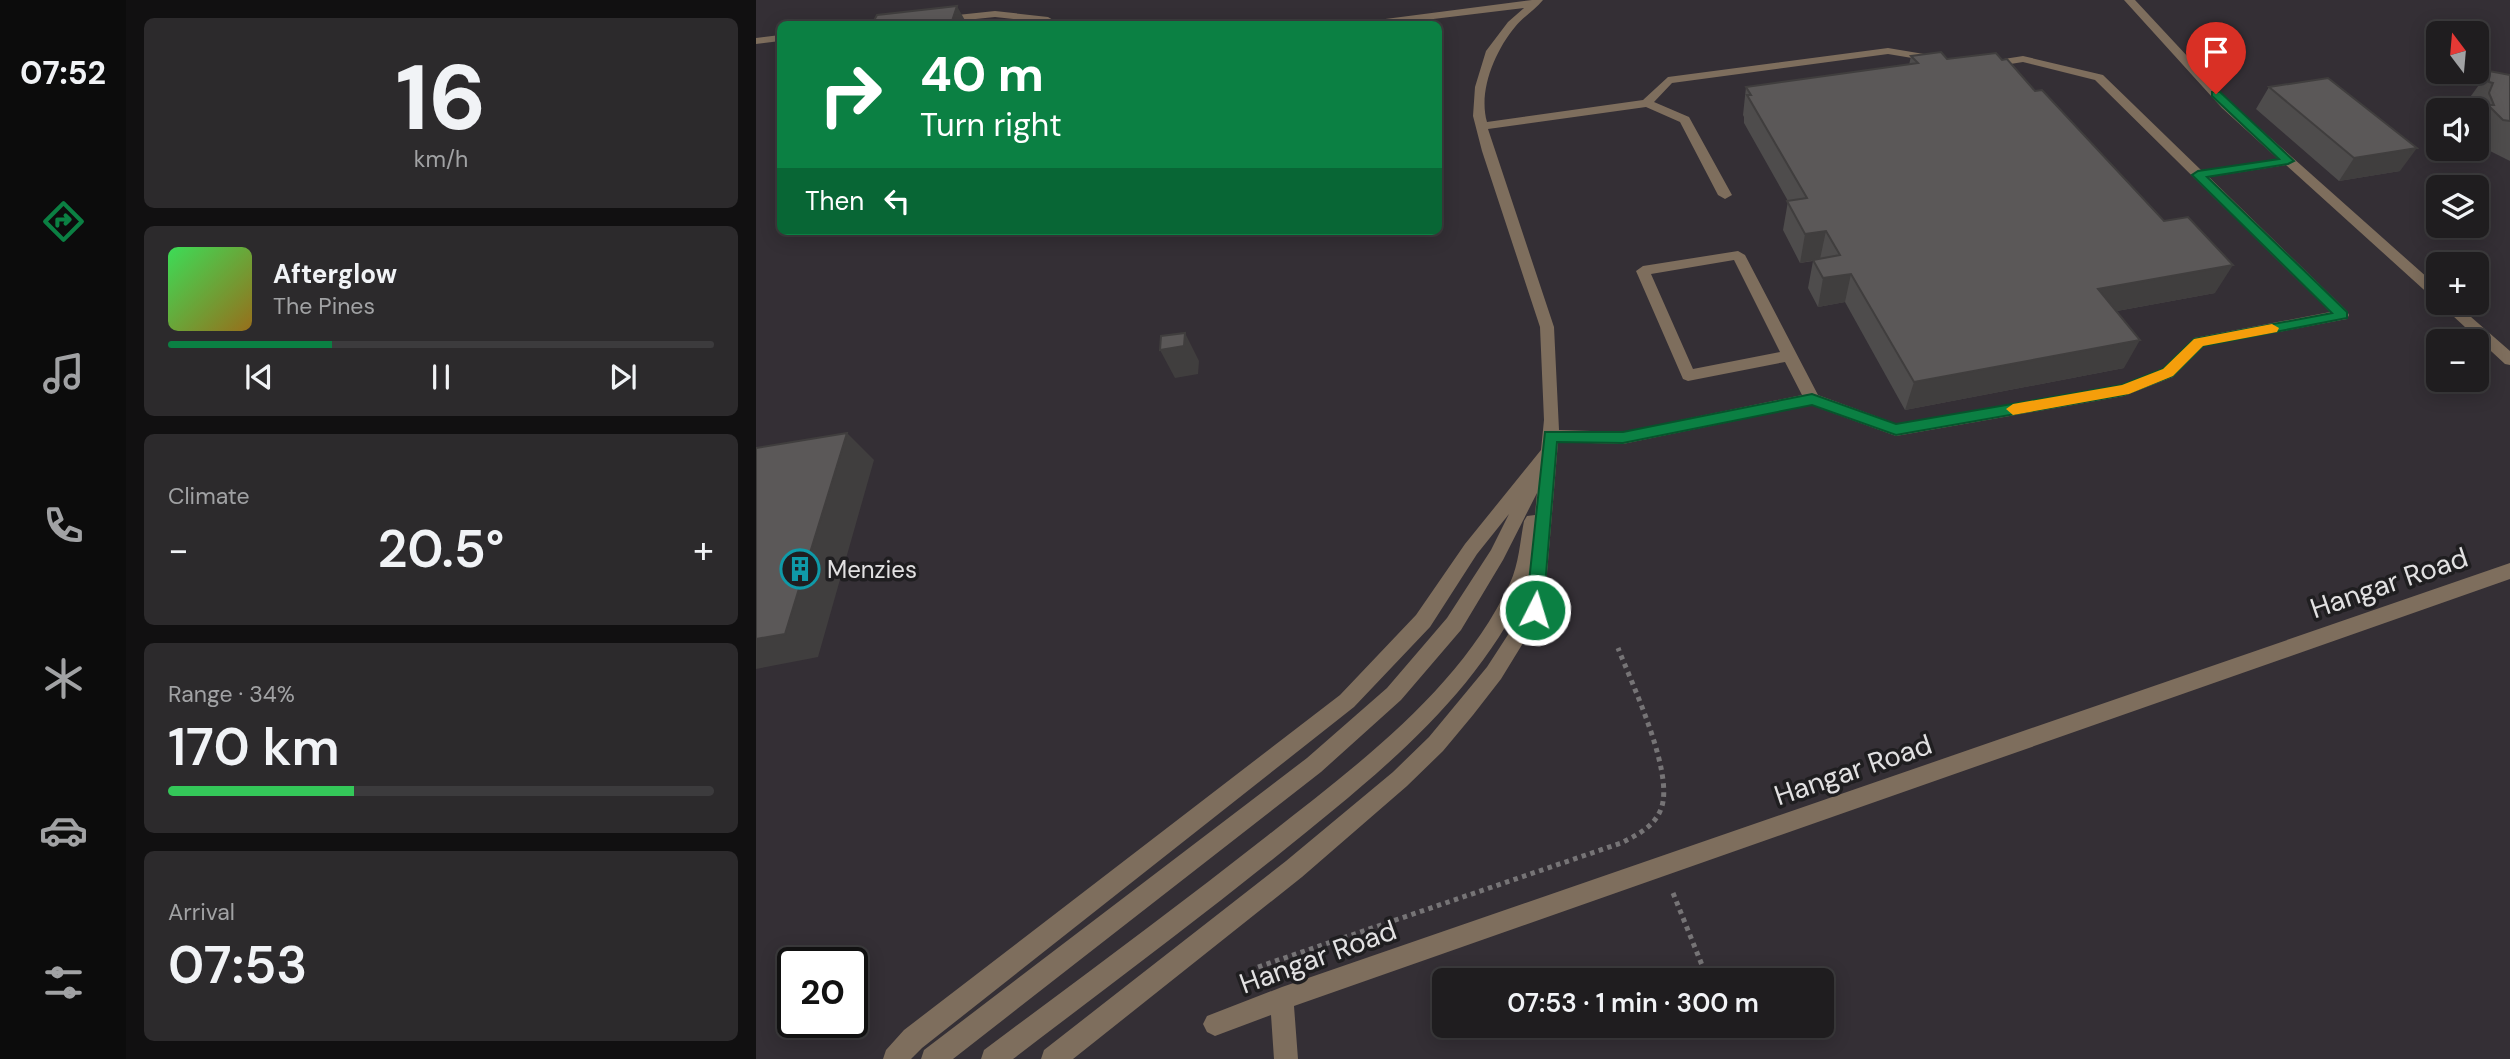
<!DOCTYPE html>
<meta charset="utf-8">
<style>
body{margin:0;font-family:"DM Sans",sans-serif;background:#2c2a2c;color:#f1f3f6;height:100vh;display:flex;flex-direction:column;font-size:26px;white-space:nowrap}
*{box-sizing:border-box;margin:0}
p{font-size:23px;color:#a1a2a4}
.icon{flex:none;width:38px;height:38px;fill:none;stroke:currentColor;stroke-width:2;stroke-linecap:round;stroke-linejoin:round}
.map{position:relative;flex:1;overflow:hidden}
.panel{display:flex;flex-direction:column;gap:18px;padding:18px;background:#111011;width:630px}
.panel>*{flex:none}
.guide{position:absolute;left:21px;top:21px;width:665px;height:214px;border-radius:10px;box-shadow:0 4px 18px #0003,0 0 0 2px #3c3b3d;background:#0b8043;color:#fff;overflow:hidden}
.needle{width:46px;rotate:344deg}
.tools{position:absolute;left:1670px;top:21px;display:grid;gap:14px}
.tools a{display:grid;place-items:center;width:63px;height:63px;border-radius:10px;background:#1f1d1f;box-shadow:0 4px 18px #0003,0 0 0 2px #3c3b3d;font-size:35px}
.speed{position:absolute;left:21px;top:947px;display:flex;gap:14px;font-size:35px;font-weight:700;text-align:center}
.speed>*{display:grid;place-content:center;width:91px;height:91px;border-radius:50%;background:#1f1d1f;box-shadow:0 4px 18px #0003,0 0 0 2px #3c3b3d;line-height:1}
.speed .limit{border:4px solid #111;border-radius:10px;background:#fff;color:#111}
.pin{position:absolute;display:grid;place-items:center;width:60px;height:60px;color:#fff;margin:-72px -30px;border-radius:50% 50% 50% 0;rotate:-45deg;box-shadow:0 0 7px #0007}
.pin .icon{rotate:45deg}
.me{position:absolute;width:77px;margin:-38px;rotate:5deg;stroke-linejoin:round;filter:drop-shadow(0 0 5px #0008)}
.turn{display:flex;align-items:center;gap:24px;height:147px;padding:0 28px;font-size:32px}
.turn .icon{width:91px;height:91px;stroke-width:2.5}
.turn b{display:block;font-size:49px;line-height:60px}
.then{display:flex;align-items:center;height:66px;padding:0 28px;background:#0003;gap:14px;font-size:26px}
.big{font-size:52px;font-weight:600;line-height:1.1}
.panel .widget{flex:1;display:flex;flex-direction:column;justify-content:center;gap:10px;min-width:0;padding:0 24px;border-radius:10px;background:#2c2a2c}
.panel .dial{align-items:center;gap:0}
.dial b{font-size:91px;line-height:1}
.song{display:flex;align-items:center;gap:21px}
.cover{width:84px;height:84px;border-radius:10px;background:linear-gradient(135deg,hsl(130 70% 55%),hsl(40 70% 35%))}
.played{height:7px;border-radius:4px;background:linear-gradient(90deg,#0b8043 30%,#3c3b3d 30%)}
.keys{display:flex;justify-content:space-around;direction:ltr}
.heat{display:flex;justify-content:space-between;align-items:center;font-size:38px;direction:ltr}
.charge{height:10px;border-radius:5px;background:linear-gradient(90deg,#34c759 34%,#3c3b3d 0)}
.trip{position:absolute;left:676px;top:968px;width:402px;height:70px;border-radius:10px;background:#1f1d1f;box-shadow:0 4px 18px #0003,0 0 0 2px #3c3b3d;font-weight:600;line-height:70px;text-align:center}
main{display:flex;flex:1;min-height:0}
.tab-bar{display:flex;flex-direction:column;width:126px;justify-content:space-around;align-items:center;background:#0c0c0c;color:#a1a2a4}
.tab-bar .icon{width:49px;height:49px}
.tab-bar .selected{color:#0b8043}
.tab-bar b{font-size:32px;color:#f1f3f6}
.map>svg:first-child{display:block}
.built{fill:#342f35;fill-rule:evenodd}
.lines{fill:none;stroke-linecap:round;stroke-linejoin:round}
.path{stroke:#767476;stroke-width:5;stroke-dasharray:4.5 4.5;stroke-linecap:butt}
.minor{fill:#7e6e5d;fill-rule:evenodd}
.wall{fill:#4e4c4c}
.shaded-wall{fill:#403e3e}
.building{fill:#5b5858;stroke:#403e3e;stroke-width:2}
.route{fill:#0b8043;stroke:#07532c;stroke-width:2}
.slow{fill:#f59e0b}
.labels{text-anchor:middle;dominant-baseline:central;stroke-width:7;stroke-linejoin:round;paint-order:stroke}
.poi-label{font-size:24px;fill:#e2e1e2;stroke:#1f1e20;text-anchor:start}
.near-street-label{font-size:28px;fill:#e2e1e2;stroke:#1f1e20}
</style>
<main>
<nav class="tab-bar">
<b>07:52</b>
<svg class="icon selected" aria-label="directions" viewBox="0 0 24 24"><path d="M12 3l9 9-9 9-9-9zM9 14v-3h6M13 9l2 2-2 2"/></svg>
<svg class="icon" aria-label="music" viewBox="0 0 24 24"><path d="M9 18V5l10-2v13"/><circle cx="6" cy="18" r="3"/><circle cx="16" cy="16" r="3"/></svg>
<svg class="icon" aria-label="phone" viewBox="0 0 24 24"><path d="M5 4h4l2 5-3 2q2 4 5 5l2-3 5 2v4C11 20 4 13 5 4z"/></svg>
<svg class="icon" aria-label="climate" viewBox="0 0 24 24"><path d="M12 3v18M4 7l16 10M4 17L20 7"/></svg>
<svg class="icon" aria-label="car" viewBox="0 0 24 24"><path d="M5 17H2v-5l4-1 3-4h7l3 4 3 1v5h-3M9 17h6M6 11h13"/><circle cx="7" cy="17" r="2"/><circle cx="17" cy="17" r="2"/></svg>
<svg class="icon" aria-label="filters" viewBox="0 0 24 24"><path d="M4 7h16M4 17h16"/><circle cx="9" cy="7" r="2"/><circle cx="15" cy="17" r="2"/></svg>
</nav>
<section class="panel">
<div class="widget dial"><b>16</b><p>km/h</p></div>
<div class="widget">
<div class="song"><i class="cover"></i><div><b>Afterglow</b><p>The Pines</p></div></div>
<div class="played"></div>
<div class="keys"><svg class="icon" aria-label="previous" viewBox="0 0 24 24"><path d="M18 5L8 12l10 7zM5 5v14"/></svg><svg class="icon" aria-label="pause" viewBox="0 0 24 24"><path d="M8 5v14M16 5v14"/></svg><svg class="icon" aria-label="next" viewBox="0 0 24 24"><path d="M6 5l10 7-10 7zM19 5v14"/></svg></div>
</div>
<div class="widget"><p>Climate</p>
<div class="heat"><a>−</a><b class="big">20.5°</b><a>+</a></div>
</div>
<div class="widget"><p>Range · 34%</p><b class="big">170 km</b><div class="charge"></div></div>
<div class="widget"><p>Arrival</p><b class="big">07:53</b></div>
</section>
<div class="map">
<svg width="1754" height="1059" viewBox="0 0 1754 1059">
<rect width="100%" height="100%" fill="#292729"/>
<path class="built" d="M0,0h1754v1059h-1754zM24,24h658v207h-658zM1682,33h38v39h-38zM1682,110h38v39h-38zM1682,187h38v39h-38zM1682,264h38v39h-38zM1682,341h38v39h-38zM37,962h59v60h-59zM688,980h378v46h-378z"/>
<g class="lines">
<path class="path" d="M917,893l35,87
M502,967l363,-124c16,-8 33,-16 40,-34 14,-35 -29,-125 -43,-161"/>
<path class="minor" d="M776,0h11c-8,10 -20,17 -28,27 -20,24 -37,64 -28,95l156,-22 25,-23 220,-29 48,8 6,3 -6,3 -48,-8 -216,29 -18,19 35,15 43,78 -7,4 -7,-4 -38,-73 -34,-15 -158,22 66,198 5,103 64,2 179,-37 -17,-33 -97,19 -5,-2 -47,-108 7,-5 95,-15 7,4 73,140 79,29 225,-39 41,-16 31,-31 136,-26 -235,-232 -72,-18 -38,6 -6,-3 6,-3 38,-6 80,19 99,96 76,-12 -56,-51 -98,-108h11l95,102 208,185v13l-5,-2 -147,-133 -77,12 138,134 2,4 -2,4 -143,27 -31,31 -49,19 -228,40 -85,-31 -188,39 -65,-2 -14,167 -43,70 -28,36 -30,36 -36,35 -105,91 -229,182h-32l3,-9 242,-189 107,-89 36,-35 58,-70 39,-60 2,-24c-51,115 -155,195 -250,272 -87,70 -176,136 -265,204h-32l3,-9c95,-71 190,-141 283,-214 89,-70 194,-147 243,-253 9,-19 10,-42 14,-62l3,-5 8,-1 2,-22 -34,67 -42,70 -60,70 -80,72 -368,287h-32l3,-9 383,-292 80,-70 60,-70 44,-68 18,-36 -32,40 -47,73 -76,80 -432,341 -11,11h-28l3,-9 18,-20 436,-335 76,-80 49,-71 76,-94 3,-30 -4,-93 -58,-176 -9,-35 2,-29 11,-36 22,-29 16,-14 -132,16h-27l5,-3zM978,260l46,92 -87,17 -42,-95z
M239,11l53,6 12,7 -65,-7 -68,7h-31l5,-3z
M24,35v6l-24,3v-6z
M1683,303h16l55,48v14l-5,-1z
M1754,563v16l-1216,427 4,53h-24l-3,-44 -56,21 -8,-4 -4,-8 4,-8 75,-29z"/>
</g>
<path class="wall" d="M1155,56l36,3 268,234 -98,18 7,57 -219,42 -60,-108 -27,5 -10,-19 5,-27 -13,2 -17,-33 5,-29 -44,-78v-6l-1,-2 3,-28 163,-22z
M1733,71l21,4v86l-24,-12h-5l-5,-5v-34h-8v-10z
M1513,87l131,84 -61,10 -83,-72z"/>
<path class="shaded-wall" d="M201,6l10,18h-16z
M1661,148l-17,23 -61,10 15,-23z
M1070,231l-6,28 -20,4 5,-29z
M1477,265l-18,28 -131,24 14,-28z
M1095,274l-6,28 -27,5 5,-29z
M429,333l14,28 -1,13 -23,4 -15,-28z
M1384,340l-16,28 -219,42 9,-28z
M91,433l27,27 -56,197 -62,12v-30z"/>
<path class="building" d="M201,6l-6,18h-79l5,-9z
M1185,52l6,7 49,-6 6,7 5,-1 28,32 7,-1 122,131 24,-4 45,48 -135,24 42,51 -226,42 -63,-108 -28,4 -10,-18 27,-5 -14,-24 -21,3 -18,-33 20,-3 -60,-103h4l-5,-8 172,-24 -7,-7z
M1733,71l21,4v46l-7,-1 -15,-15h6l-5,-12 4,-10 -4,-1z
M1572,78l89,70 -63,10 -85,-71z
M429,333l-1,13 -24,4 1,-14z
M91,433l-62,201 -29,5v-191z"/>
<path class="route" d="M1456,92h8l74,69 -6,3 -81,13 140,135v6l-144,28 -30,30 -49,19 -228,40 -84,-30 -189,38 -66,-1 -14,168 -2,5 -6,2 -6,-2 -3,-5 19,-178h78l189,-38 84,30 226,-39 41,-16 31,-30 138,-26 -140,-138 6,-4 81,-12 -67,-63z"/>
<path class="slow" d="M1516,324l7,4 -2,4 -74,14 -30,30 -44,18 -116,21 -7,-6 7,-5 109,-19 41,-16 31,-30z"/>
<defs>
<g id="building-ring" transform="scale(2.0125)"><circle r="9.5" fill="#1f1e20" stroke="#0f9aa8" stroke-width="1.5"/><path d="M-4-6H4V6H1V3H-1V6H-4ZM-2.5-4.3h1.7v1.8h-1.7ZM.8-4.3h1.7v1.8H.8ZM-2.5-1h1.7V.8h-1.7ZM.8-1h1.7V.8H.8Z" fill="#0f9aa8"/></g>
</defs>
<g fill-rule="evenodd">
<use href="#building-ring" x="44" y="569"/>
</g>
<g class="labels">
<g class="poi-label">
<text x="71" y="569">Menzies</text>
</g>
<g class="near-street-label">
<text transform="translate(1633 583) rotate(-19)">Hangar Road</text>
<text transform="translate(1097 770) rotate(-19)">Hangar Road</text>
<text transform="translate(562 957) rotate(-20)">Hangar Road</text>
</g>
</g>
</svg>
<div class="tools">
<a><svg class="needle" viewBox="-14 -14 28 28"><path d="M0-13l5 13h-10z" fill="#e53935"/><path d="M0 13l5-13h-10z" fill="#a1a2a4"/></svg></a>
<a><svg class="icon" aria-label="sound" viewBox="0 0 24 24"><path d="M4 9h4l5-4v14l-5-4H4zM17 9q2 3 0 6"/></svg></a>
<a><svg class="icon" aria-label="layers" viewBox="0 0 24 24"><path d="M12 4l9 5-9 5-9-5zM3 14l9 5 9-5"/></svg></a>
<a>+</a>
<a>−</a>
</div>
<div class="speed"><div class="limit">20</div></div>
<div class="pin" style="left:1460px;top:94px;background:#d93025"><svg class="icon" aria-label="arrive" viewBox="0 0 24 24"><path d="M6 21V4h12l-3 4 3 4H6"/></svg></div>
<svg class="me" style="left:779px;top:610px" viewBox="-20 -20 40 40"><circle r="17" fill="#0b8043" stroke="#fff" stroke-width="3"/><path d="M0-11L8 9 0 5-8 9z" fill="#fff"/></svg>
<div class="trip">07:53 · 1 min · 300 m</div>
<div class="guide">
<div class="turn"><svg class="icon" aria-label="right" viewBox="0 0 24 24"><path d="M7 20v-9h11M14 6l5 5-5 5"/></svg><div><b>40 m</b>Turn right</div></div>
<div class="then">Then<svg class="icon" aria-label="left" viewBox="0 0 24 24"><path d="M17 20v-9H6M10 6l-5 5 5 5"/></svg></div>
</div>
</div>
</main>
